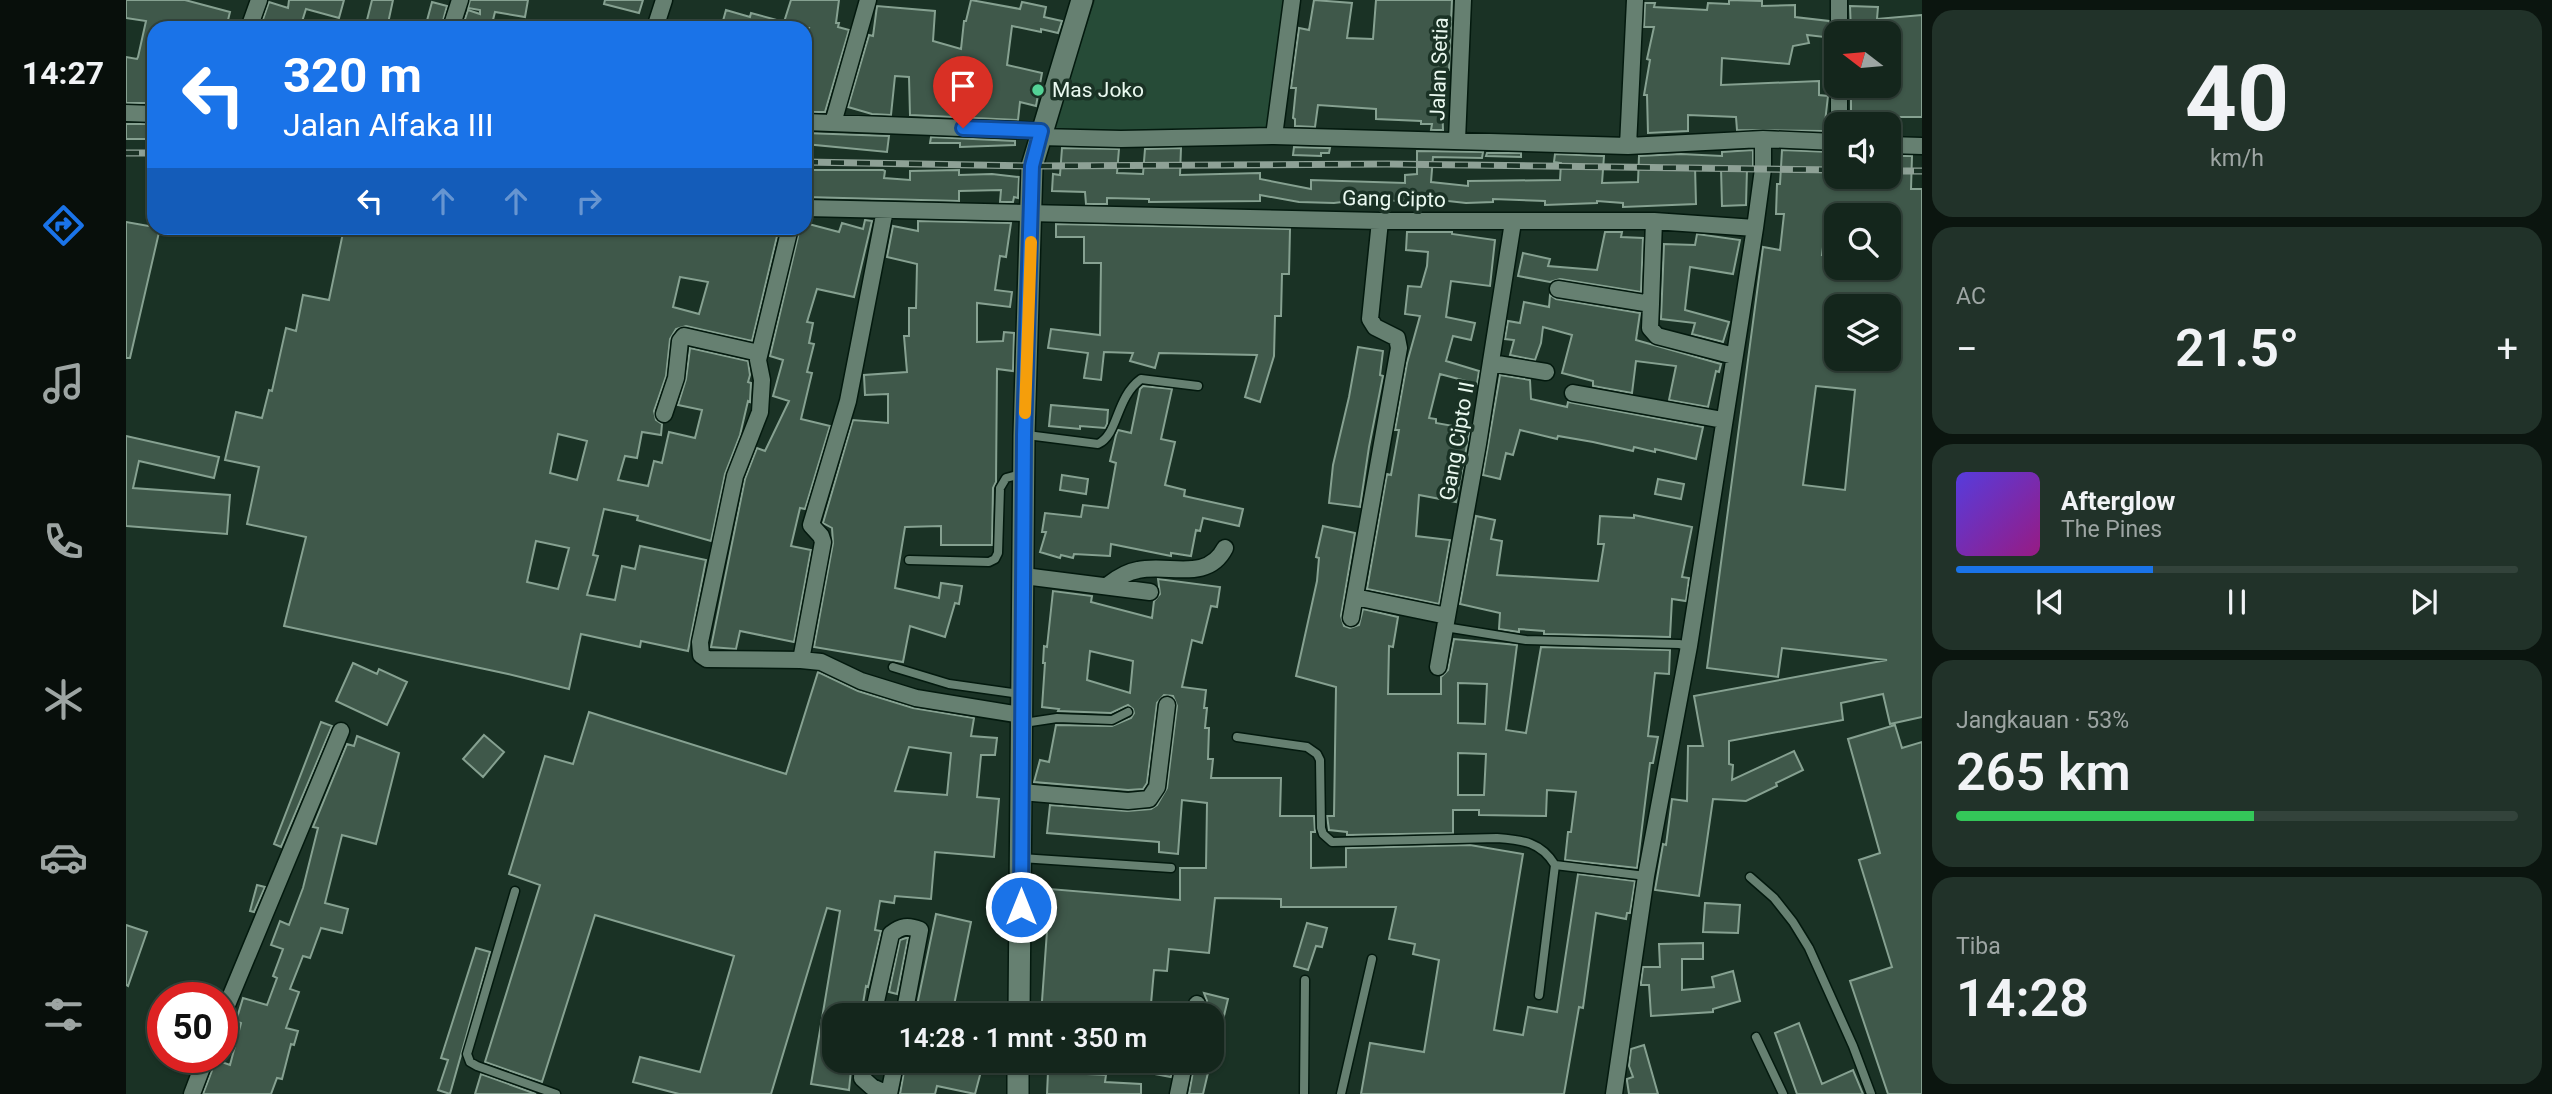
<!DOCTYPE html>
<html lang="id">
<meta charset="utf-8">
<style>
body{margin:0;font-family:Roboto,sans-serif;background:#213229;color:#f1f3f6;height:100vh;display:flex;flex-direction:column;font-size:26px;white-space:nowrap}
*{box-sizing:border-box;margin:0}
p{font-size:23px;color:#9da5a3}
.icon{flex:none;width:38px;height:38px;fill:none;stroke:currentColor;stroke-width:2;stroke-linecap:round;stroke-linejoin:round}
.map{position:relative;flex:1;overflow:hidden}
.side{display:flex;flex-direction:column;gap:10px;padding:10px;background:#0b150f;width:630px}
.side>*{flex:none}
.guide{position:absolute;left:21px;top:21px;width:665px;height:214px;border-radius:21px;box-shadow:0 2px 5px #0004,0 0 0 2px #33433b;background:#1a73e8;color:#fff;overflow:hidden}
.needle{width:46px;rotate:286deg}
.buttons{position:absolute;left:1698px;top:21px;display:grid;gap:14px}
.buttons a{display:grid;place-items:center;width:77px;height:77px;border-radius:14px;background:#14261c;box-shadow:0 2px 5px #0004,0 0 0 2px #33433b;font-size:35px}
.speed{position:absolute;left:21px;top:982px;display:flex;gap:14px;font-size:35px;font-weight:700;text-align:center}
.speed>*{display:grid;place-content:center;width:91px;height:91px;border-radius:50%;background:#14261c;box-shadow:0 2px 5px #0004,0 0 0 2px #33433b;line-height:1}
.speed .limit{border:10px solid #d22;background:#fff;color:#111}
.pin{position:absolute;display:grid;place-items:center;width:60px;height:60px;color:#fff;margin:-72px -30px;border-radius:50% 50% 50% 0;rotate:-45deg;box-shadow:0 0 7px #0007}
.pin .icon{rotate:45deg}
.me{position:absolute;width:77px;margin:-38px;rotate:0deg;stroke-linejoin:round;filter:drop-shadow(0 0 5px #0008)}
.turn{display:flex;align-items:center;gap:24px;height:147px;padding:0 21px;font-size:32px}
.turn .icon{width:91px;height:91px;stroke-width:2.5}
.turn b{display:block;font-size:49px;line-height:60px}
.lanes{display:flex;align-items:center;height:66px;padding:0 21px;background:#0003;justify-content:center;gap:35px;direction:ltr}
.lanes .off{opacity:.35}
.big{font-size:52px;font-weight:600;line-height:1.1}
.side .tile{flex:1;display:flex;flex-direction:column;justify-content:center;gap:10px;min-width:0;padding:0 24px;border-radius:21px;background:#213229}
.side .dial{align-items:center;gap:0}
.dial b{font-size:91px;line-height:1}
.song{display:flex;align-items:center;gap:21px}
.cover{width:84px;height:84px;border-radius:10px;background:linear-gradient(135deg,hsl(250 70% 55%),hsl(310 70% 35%))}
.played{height:7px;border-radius:4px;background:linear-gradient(90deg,#1a73e8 35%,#33433b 35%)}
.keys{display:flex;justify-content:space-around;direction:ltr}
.heat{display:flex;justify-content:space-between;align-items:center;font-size:38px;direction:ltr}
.charge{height:10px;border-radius:5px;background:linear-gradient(90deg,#34c759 53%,#33433b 0)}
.trip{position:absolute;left:696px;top:1003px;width:402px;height:70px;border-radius:21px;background:#14261c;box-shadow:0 2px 5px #0004,0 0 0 2px #33433b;font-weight:600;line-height:70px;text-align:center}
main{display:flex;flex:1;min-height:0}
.dock{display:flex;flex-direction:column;width:126px;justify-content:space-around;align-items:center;background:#080f0b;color:#9da5a3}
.dock .icon{width:49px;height:49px}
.dock .on{color:#1a73e8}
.dock b{font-size:32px;color:#f1f3f6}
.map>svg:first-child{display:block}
.green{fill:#264b37}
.building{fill:#3f584a;stroke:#86a191;stroke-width:2;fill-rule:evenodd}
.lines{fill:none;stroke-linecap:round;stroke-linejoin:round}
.service-casing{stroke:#03190e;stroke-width:11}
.minor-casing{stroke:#03190e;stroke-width:19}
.secondary-casing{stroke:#03190e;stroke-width:24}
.service{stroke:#668071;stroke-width:8}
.minor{stroke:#668071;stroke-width:16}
.secondary{stroke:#668071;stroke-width:21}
.rail-casing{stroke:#8ea196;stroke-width:7}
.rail{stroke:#1a3225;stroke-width:4.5;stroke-dasharray:13;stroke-linecap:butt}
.route-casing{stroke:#114b97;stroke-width:18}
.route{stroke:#1a73e8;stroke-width:12}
.slow{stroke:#f59e0b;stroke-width:12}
.poi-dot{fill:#53d396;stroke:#1a3225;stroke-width:2.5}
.labels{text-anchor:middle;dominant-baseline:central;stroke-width:7;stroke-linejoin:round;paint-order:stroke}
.street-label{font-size:21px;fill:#eaf9f0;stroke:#1a3225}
.poi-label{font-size:21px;fill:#eaf9f0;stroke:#1a3225;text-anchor:start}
</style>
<main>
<nav class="dock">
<b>14:27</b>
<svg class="icon on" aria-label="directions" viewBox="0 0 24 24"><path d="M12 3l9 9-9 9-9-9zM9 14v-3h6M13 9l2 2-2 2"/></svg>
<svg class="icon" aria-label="music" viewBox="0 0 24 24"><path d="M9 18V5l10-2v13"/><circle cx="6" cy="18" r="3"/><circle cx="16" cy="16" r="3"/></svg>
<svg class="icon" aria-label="phone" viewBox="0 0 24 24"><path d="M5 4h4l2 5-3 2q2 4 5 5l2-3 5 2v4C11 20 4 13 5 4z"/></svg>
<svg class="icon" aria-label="climate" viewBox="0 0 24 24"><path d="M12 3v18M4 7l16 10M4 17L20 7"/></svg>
<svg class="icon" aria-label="car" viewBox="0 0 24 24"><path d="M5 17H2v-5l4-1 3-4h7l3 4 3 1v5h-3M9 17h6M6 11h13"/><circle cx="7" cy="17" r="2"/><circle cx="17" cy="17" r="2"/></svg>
<svg class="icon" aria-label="filters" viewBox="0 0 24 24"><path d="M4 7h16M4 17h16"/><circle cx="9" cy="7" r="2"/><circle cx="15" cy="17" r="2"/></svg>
</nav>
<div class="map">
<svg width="1796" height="1094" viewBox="0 0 1796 1094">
<rect width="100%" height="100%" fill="#1a3225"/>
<path class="green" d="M969,0h190l-18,134 -215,-2z"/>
<path class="building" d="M0,0h59l45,12 -4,16h-72v55l-5,20h-23v-46l11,2 1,-2 8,-36 -20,-3z
M163,0h55l-5,18 -33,-9 -6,19h-40l9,-26 19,6z
M246,0h21l-6,28h-22z
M344,0h58l-3,17 -30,-5 -4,16h-29l6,-18 12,4v-4l-12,-2z
M479,0h38l-4,13 -35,-9z
M665,0h48l-3,23h3l-1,4 11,3 -24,82h-20v-68l4,-16h-88l5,-18 24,7 1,-4 33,9z
M845,0l49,9 2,-7 24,5 -2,10 18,4 -4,12 -17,-4v3l-29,-6 -5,39 35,8 -6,33 -16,-4 -2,18 -108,-5 -1,-38 -14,-1 -4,39 -19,-1 -24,-7 21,-72 4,1 4,-30 58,5 -2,30 28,8 3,-28h2z
M1188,0l38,3 -5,35 26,1 3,-39h76l-3,70h-8l2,60h-12l1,-6h-11v-3l-45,-2v-10l-58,-4 -3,22 -20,-1v-7l-2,-1 3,-30h-5l8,-60 10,2z
M1603,0l33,1v5l33,-1v12l34,4v12h-5v4l-17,-2 2,8 -16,3 -4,18 -67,-6 -1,27 98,-4v14l9,1 -4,35 -87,-1 -1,-13 -48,-2v16l-40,2 -1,-38h-3l6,-35 -3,-1 7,-32h-10l1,-24h10l-1,4 53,3 1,-7 21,1z
M306,2l15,4 -6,22h-16z
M1724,6l28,1 -1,12 45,-4v102h-40v-5h-31v-26h37v-53h-37z
M0,124h28v15h-28z
M679,133l84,3 -2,16 -82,-8z
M805,137l84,4v4l-55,2v-4h-30z
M1168,147l36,1 -1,5h-8v3l-28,-1z
M936,148l57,1 -2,24 26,1 2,-25 36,-1 -1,27 80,-2v6l51,10v-9l94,3v-8l12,-1v-23l66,1 -1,6 -49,-1 -2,25 37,4v-5l92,-1 1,-17 -7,-1 1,-8 49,2 -2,27 36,-1 1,-26 42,-2 41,2v-4l31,-2v18l-6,1 -1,36 -24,1 -1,-38 -26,-2 1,38 -73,3v-4l-26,-2v2l-52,2v-4l-52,-2v3l-27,1 -36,-4v4l-63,-4 -33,4 -35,-1 -39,-7v6l-111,1v-3l-42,-1v6h-21l-1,-12 -33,-1 1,-17 7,1z
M1656,150l49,2 -3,33 60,2v-31h24l-1,33h11v528l-32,7 -7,-30 -42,9 2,17 -114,21v23l4,1 -1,15 62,-29 9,19 -27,13 1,3 -31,15 -33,-2 -14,97 -44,-6 8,-46 3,1 6,-46 15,2 1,-55h15l-9,-50 193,-36 -105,-12 -4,29 -71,-9 56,-421 17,3 4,-36h-8l1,-30h3zM1701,215h61v53h-56l2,-12 -12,-1zM1710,306h52v53h-52zM1690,386l39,4 -10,100 -42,-5z
M1361,153h34v4l-35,-1z
M679,170h78l2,1 -1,7 26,2v-9l49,-1v5l33,-1 27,3 -1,21 -4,-1 -1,5h-13l1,-12 -42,1v10l-154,-4z
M739,220l7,1 -18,76 -37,-8 -10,33 6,1 -4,20 5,1 -7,28 5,1 -11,46 29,7 -25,83 -5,-1 -9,38 20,4 -17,92 -54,-11 -4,18 -25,-2 34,-168 12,-31 8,3 24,-50 -16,-5 10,-36 -13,-4 30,-128h5v-5l34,9 3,-9 21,6z
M792,221l93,2 -5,34 -6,-1 -5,34 17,2 -2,15 -33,-4v39l26,-1 1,-9 10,1 -1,38 -16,-2 -1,113 -3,6 -1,57h-51v-19l-36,1 -10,61 44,10 2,-15 21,3 -3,18 -4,-1 -10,34 -35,-11 -7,36 -89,-15 19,-104 -1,-15 -9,-5 30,-103 35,3v-29l-23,1 -1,-20 43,-3 -3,-36h5v-28h7l1,-44 -30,-7 6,-31 25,5z
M0,222l34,6 -30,130h-4z
M930,224l234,5 -1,45h-7l-1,42h-6l-1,40 -14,46 -15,-5 12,-42 -98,-2 -4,15 -25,-7 3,-8 -29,-1 -3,28 -17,-2 4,-25 -40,-5 3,-19 49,6 1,-72h-17v-26h-28z
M218,228h285l26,3v-3h124l-27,113 -66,-15 -10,3 -6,10 -4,37 -12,35 2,9 6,4 -1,11 -19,-3 -5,26 -12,-2 -7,24 30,6 6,-25 8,2 7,-31 26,6 7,-28 -24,-5 8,-26 4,-31 58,13 2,14 -2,7 3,1 -1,19 -2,-1 -8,34 -15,39 -14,67 -74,-21 1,-4 -34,-7 -11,46 5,1 -11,39 28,5 7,-34 13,3 5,-23 66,14 -18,91 -47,-10 -1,6 -59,-13 -12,55 -61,-15 -224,-48 22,-89 -59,-13 12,-57 -34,-7 11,-48 26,6 7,-28 3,1 14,-63 10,3 7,-36 26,5zM554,277l28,5 -9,32 -26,-7zM432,434l29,7 -10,39 -27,-7zM410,541l33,7 -11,41 -31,-7z
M1281,232h45v2l43,6 -5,46 -39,-5 -5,36 29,6 -4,17 -18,-4 -7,25 33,10 -2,13 -37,-10 -11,44 7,1v4l34,6 -14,73 -37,-7 -3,41 34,4 -11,64 -72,-15 20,-115 4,1 8,-45h-4l12,-67 13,-47 -15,-2 3,-28 13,1 6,-21 1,-14 -22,-2z
M1479,232h17l-1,5 22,1 -2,54 -81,-13 -10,3 -32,-6 5,-23 27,6 -2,7 49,4z
M1571,234l43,6 -7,34 -43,-7 -5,43 44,12 -6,20 -31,-8 3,-11 -34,-4 3,-75 31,1z
M1424,295l6,4 84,14 -4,27 85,24 -2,8 -3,-1 -8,36 -39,-7 7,-34 -40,-5 -4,32 -39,-7v-5l-31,-8 10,-38 -29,-8 -2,16 -6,17 -25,-5 4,-15 -9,-1 3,-18 12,2 4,-21 25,5z
M1232,347l25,4 -3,24 3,1 -14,71 -9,60 -31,-4 4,-38 16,-68z
M1374,375l30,5 1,19 36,8 1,-5 135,25 -7,32 -41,-10v3l-21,-5 -1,4 -40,-9 -35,-6 -1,3 -37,-9 -7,25 -7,-2 -6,26 -17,-4z
M1017,386l29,3 -11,50 14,3 -10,43 20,5 -1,6 59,13 -4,17 -36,-8 -3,13 -4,-1 -5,26 -20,-3v3l-60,-12 -1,12 -36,-2 -1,4 -12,-3 -1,3 -20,-6 6,-20h-4l3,-19 36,4 2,-12 25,3 8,-45 -6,-2 6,-26 2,-5 13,3 9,-44z
M925,405l57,5 -1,14 -2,4 -25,-2v3l-31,-3z
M0,436l93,21 -5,21 -75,-17 -6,27 97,7 -3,39 -101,-8z
M936,475l26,4 -2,15 -26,-4z
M1532,479l26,5 -3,15 -26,-5z
M1508,515l58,12 -10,50 7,1 -3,23 -14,-2 -2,38 -126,-3v-3l-25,-2v3l-20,-3 1,-16 -40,-9 16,-88 19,4 -4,19 11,2 -5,34 101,6 6,-37h-6l2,-28 34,2z
M1197,526l32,7 -14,83 3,10 6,2 9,-3 4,-16 35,8 -5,30 -4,-1 -1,48h53v-17l7,-7 6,-31 63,6 -11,85 20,3 15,-86 129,3 -1,24 -14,-1 -7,63 10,1 -5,26h-3l-13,105 -72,-8 3,-28h3l5,-40 -29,-2 -1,26 -67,-1v-5h-26v23l-106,2v-3l-18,-2 -2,-14h7l2,-129 -40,-11 21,-95 2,-23 -3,-1zM1332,683l29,1 -2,40 -27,-1zM1332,753l28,1 -2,41h-26z
M1032,579l62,8 -3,20 -6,-1 -9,37 -10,-3 -10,47 24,3 -2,18h3l-2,20h4l-1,31h5l-2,19h70l-1,38h34l1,16h-4v36l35,-1v-19l124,-3 53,9 -29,176 29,5 5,-28 29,5 21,-138 57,7 -5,32h-3l-1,6 -30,-6 -13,95 -4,-1 -15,87h-203l9,-51 54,9 15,-92 -26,-6 2,-10 -26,-5 7,-32h-115v-8l-66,-1 -6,55 -40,-4 -2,22 -13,-1 -4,45h-109l9,-126 130,11v-32h26l1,-65 -25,-3 -4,54 -19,-2v-10l-112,-9 3,-28 77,6 24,-2 6,-4 10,-17 10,-82 -4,-10 -9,-1 -7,8 -10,80 -4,6 -15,1 -94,-8 6,-22 9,2 7,-37 56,1 19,-8 3,-5 -1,-4 -5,-4 -17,8 -53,-2 1,-2 -17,-2 3,-44h-2l1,-17 3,1 6,-56 39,5 -1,6 61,16 2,-17 6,-7zM964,651l43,10 -3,32 -43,-13z
M227,663l24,11 2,-5 28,13 -20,43 -51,-24z
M692,672l40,19 55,17 61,10 -3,18 26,2 -2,17h-14l-4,42 22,2 -5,58 -59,-5 -4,47 -36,-3 -1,7 -14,-2 -5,29 6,1 -13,56 -2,-1 -5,29h-26v45h17l-3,30 -38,-6 29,-173 -13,-3 -56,186h-92l-46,-12 7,-25 60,15 34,-116 -139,-41 -53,167 -57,-20 55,-177 -31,-11 36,-118 28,8 16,-52 197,62zM783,747l42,6 -4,42 -52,-4z
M195,722l11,4 -51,121 -7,-3z
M1769,725l7,23 20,-6v352h-34l-38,-113 42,-14 -33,-107 21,-7 -32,-114z
M358,735l20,17 -21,25 -20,-18z
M231,736l42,17 -23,91 -34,-9 -17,68 23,6 -6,24 -21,-5 -11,30 -7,-2 -13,33 9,3 -13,36 12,3 -4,14 -3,-1 -9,35 -5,-1 -6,16h-68l13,-34 14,5 11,-42 -5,-2 7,-23 24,7 10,-27 -4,-2 10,-27 -12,-4 9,-24 9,4 14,-37 15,-60 -5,-1 34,-83 7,2z
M131,885l8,2 -11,25 -4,-1z
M1579,903l35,2 -2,28 -35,-1z
M810,914l35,8 -19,93h-37z
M1181,923l20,5 -5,19 -6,-1 -8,24 -14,-4z
M0,925l21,7 -19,54 -2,-1z
M780,938h2l-11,56 -8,-2 11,-52z
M1577,943v16h-21v31l32,-3 -2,-10 21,-6 7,30 -27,8v3l-62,4 -2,-31h-8v-3l2,-15h17l-1,-23z
M350,948l14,4 -40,142 -12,-4 10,-30 -7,-2z
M1078,993l24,6 -10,42 -5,-1v-25h-7l1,-14z
M1673,1023l23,61 31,-14 10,24h-66l-22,-61z
M1518,1045l14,49h-29l-2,-13v-2l6,-2 -4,-11 2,-17z
M780,1060h78l-9,34 -38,-8 -2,8h-35z
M1026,1060h22l-3,17 -22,-4z
M1069,1060h16l-8,34h-14z
M922,1072l58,3 -1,7 36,2v10h-94z
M355,1074l55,20h-61z"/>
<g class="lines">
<g class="service-casing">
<path id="service" d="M901,435l71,9c21,-10 17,-46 43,-65l57,7
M783,560l80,2 6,-3 3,-6 2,-65 6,-10 15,-4
M1319,627l81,13 153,4 10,2
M767,667l56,17 71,10
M898,723l33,-5 55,2 16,-8
M1111,737l70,10 10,7 3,6 1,68 2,6 9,8 165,-4c26,2 44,4 58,27
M895,858l150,10
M1624,877l24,21 19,24 16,26 44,98 18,48
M389,891l-48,163 3,8 7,4 79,28
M1413,995l16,-130 91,11
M1630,1037l27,57
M1178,1094l1,-114
M1215,1094l31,-135"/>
</g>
<g class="minor-casing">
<path id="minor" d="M123,28l10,-28
M325,28l9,-28
M529,28l9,-28
M1713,33v-33
M0,113l28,1
M1713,116v-30
M679,122l236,9
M707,123l35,-123
M1148,136l18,-136
M913,137l82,2 153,-3 354,10 135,-7 73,3
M1331,140l6,-140
M1762,145l34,1
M1502,146l7,-146
M679,208l575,13h274l101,7
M664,228l-32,132 4,20 -2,32 -25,64 -35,166 1,13 6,4 94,1 22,-118 -2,-6 -10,-11 37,-124 37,-191
M1432,289l93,15 -1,24 7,8 77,20
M1525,304l3,-83
M1365,363l55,9
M1447,393l150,27
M538,414l12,-36 4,-37 4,-5 75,17
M898,576l126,16
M982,585c9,-7 18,-13 30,-15 30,-7 69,13 87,-22
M1229,597l92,19
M1225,618l48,-270 -2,-10 -22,-11 -5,-8 10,-98
M675,660l20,2 40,19 55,17 105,17
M1312,667l40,-223 35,-222
M895,792l107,9 21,-2 8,-12 10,-82
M747,1015l18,-81c10,-8 17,-9 29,-4l-16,85
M1069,1015l2,-11
M96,1017l119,-286
M737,1060l-1,18 10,9 16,7
M66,1094l14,-37
M763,1094l7,-34
M1052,1094l7,-34
M1488,1094l32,-218 43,-230 66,-418 8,-59v-30"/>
</g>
<g class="secondary-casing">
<path id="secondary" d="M893,1015l5,-580 8,-269 50,-166
M892,1094v-34"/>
</g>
<use href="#service" class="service"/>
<use href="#minor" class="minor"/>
<use href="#secondary" class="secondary"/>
<g class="rail-casing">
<path id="rail" d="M0,153h28
M679,162l227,4 355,-2 449,6
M1762,171h34"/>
</g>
<use href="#rail" class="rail"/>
</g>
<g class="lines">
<g class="route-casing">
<path id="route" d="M837,128l78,3 -9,35 -8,269 -3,472"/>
</g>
<use href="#route" class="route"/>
<path class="slow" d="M899,413l6,-171"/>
</g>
<circle class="poi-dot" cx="912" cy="90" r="7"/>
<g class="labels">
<g class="street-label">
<text transform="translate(1313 69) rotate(-88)">Jalan Setia</text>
<text transform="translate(1268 199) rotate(1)">Gang Cipto</text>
<text transform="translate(1331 441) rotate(-80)">Gang Cipto II</text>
</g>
<g class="poi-label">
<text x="926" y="90">Mas Joko</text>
</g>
</g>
</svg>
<div class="buttons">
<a><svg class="needle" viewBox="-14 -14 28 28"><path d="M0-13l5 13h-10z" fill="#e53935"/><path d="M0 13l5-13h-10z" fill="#9da5a3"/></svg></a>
<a><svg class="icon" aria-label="sound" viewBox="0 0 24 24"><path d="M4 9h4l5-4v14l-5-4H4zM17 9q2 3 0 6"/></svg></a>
<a><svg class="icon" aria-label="search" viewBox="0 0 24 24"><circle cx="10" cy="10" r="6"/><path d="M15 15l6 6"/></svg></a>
<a><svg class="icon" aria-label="layers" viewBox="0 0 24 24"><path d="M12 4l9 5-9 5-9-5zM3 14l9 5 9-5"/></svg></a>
</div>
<div class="speed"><div class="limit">50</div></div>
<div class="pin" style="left:837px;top:128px;background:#d93025"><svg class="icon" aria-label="arrive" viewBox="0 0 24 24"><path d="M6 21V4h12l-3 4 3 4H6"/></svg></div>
<svg class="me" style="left:895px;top:907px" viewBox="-20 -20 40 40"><circle r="17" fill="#1a73e8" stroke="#fff" stroke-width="3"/><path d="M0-11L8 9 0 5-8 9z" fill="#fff"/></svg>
<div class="trip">14:28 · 1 mnt · 350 m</div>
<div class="guide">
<div class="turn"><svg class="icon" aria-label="left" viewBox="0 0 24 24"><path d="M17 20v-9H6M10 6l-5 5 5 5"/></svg><div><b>320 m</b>Jalan Alfaka III</div></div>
<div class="lanes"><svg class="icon" aria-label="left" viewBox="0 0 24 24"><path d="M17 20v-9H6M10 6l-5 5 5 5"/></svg><svg class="icon off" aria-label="ahead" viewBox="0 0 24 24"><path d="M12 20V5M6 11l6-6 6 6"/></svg><svg class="icon off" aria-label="ahead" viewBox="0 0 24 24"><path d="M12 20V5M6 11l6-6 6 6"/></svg><svg class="icon off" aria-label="right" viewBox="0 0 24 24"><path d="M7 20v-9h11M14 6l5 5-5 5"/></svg></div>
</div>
</div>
<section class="side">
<div class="tile dial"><b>40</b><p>km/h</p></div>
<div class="tile"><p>AC</p>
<div class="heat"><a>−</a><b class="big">21.5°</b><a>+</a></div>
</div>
<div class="tile">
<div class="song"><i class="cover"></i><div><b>Afterglow</b><p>The Pines</p></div></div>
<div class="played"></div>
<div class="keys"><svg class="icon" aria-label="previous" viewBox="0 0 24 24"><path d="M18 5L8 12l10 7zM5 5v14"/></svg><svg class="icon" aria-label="pause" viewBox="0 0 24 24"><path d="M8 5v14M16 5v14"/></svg><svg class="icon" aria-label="next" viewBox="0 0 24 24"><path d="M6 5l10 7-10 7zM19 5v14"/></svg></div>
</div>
<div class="tile"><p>Jangkauan · 53%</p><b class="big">265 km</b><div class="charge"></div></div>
<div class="tile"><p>Tiba</p><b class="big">14:28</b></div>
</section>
</main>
